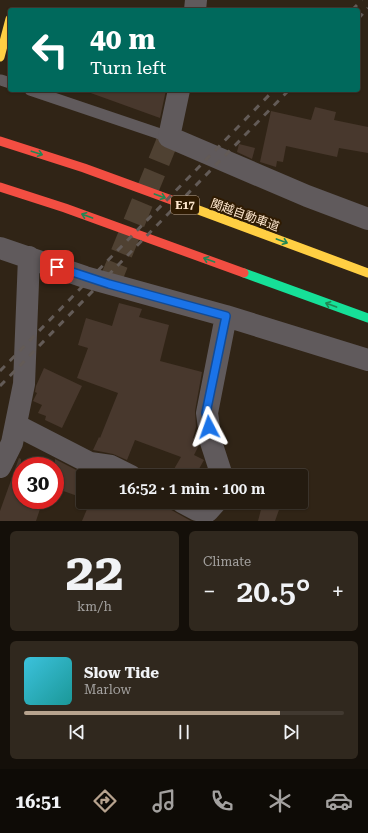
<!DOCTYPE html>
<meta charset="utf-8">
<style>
body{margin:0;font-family:"Roboto Serif","Noto Sans JP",serif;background:#30281e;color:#f1f3f6;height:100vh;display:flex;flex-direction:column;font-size:15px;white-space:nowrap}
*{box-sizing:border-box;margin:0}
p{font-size:13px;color:#a3a19f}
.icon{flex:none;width:22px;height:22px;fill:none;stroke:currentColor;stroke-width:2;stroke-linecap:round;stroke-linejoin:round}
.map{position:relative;height:521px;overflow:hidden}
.sheet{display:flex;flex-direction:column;gap:10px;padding:10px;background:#140f09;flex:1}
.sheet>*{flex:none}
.top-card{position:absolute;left:8px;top:8px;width:352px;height:84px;border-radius:4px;box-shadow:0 1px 3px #0004,0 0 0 1px #413930;background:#00695c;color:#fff;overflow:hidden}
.speed{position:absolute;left:12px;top:457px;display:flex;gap:8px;font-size:20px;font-weight:700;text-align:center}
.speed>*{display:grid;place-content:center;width:52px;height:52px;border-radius:50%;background:#241b10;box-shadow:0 1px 3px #0004,0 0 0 1px #413930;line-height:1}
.speed .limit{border:6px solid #d22;background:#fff;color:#111}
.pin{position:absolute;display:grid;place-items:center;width:34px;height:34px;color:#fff;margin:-17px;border-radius:8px;box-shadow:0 2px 6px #0006}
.me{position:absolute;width:44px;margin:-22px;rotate:356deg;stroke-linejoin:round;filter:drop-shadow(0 0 3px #0008)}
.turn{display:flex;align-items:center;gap:14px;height:84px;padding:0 16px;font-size:18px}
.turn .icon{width:52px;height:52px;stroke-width:2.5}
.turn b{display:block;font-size:28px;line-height:34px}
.big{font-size:30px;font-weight:600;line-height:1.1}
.sheet .widget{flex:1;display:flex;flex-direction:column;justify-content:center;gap:6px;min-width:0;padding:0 14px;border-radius:6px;background:#30281e}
.sheet .dial{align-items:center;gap:0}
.dial b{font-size:52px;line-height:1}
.song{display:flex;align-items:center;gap:12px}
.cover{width:48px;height:48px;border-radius:6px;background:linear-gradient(135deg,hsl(190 70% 55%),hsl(180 70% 35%))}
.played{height:4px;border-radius:2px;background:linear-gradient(90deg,#b7a38e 80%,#413930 80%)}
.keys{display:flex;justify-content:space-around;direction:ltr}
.heat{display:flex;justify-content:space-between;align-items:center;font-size:22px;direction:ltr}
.sheet .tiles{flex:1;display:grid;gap:10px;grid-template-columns:1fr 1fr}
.widget:last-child{grid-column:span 2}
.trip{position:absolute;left:76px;top:469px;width:232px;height:40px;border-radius:4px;background:#241b10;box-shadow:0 1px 3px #0004,0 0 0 1px #413930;font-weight:600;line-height:40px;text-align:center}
.dock{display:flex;height:64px;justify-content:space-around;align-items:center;background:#0e0b06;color:#a3a19f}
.dock .icon{width:28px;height:28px}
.dock .on{color:#b7a38e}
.dock b{font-size:18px;color:#f1f3f6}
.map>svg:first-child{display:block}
.building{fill:#48382d}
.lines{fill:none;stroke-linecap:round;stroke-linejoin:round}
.street-tunnel{stroke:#4f4132;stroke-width:22;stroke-dasharray:22 11;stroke-linecap:butt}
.lane{stroke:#605a5c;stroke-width:11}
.street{stroke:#605a5c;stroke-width:22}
.fast{stroke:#16e098;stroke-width:9}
.slow{stroke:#ffcf43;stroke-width:9}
.jam{stroke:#f24e42;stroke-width:9}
.rail{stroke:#635b57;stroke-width:3;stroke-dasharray:7 7;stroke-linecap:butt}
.oneway{stroke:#218754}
.route-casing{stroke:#114b97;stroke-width:10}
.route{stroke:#1a73e8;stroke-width:7}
.labels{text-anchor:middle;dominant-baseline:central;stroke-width:4;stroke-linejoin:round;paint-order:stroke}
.shield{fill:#2f1b02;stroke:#c1aa92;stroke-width:1}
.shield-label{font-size:11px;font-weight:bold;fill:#ffe8cf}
.street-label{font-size:12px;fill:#ffe8cf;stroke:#2f1b02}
</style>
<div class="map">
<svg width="368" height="521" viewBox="0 0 368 521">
<rect width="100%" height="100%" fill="#302416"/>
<path class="building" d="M88,90h78l-6,28 -72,-26z
M315,107l21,5 -2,8 34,7v26l-29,-5 -2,9 -51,-11 -3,16 -6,-1 -1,6 -16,-5 11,-51 40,9z
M239,144l16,4 -3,11 -15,-7z
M119,303l23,6 -3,8 30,8 -9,36 42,11 -7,39 1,16 -3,11 5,2 1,5 -5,10 10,5 -9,16h-25l11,-19 -46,-17 -8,20 -14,-6 -20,-4 6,-13 1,1 18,-45 -41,-15 11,-30 -10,-3 8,-27 26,8z
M44,368l38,18 -20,42 -17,-8 1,-4 -8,-3 4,-8 -9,-4 4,-8 -2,-1 1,-6z
M19,458l2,1v41h22l-7,21h-36v-10z
M55,459l29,15 9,2h-10v22l-28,-10z
M90,502h72l5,2 -1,3 25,14h-109z
M263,502l17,5 -5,14h-17z"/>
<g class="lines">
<path class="street-tunnel" d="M109,284l60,-147"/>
<path class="lane" d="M1,80l9,3
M30,90l139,47"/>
<path class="street" d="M195,10l1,-10
M179,90l-10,47 138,59 61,23
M0,248l85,29 141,39 142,44
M16,425l74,38 21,3 20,10
M0,467l12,-24 12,-59 5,-127
M222,476l-11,-34 -4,-29 19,-97
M182,502l15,8 11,1 8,-9"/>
<path class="fast" d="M244,273l124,45"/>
<path class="slow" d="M0,57l10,-38
M177,202l191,71"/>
<path class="jam" d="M0,141l84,27 93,34
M0,187l65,21 179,65"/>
<path class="rail" d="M352,10l10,-10
M358,19l10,-11
M0,371l274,-281
M0,386l289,-296"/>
</g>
<defs><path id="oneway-shaft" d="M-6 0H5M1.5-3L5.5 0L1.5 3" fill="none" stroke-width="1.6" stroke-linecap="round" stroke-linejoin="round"/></defs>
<g class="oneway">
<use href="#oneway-shaft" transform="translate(37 153) rotate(18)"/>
<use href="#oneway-shaft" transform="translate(160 196) rotate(20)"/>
<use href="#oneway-shaft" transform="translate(87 216) rotate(-160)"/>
<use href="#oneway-shaft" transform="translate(282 241) rotate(20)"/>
<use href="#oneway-shaft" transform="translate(209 260) rotate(-160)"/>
<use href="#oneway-shaft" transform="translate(331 305) rotate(-160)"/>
</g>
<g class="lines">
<g class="route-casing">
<path id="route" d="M57,267l52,17 117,32 -20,97 3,14"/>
</g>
<use href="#route" class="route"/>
</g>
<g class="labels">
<rect class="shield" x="171" y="196" width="28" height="18" rx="3"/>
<g class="shield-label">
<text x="185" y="205">E17</text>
</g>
<g class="street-label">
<text transform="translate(245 215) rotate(20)">関越自動車道</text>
</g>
</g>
</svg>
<div class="speed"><div class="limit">30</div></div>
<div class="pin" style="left:57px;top:267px;background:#d93025"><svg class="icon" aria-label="arrive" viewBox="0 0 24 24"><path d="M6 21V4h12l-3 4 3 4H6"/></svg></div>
<svg class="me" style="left:209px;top:427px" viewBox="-20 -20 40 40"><path d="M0-17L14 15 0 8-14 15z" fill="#1a73e8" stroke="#fff" stroke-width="4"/></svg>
<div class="trip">16:52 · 1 min · 100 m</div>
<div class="top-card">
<div class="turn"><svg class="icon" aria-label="left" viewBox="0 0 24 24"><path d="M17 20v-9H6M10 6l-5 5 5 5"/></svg><div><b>40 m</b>Turn left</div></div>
</div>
</div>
<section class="sheet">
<div class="tiles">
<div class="widget dial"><b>22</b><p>km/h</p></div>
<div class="widget"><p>Climate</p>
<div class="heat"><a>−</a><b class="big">20.5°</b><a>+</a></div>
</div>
<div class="widget">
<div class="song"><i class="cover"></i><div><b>Slow Tide</b><p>Marlow</p></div></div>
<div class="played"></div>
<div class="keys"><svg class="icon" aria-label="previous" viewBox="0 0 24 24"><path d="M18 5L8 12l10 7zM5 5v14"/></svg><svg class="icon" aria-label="pause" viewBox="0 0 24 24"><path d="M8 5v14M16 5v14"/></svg><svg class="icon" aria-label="next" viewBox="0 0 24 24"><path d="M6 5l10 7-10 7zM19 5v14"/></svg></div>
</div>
</div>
</section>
<nav class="dock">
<b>16:51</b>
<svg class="icon on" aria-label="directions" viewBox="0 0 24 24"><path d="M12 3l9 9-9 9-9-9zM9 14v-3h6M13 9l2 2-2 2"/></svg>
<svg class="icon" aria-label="music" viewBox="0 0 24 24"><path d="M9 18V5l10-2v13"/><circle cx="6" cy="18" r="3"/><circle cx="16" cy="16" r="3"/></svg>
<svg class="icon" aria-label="phone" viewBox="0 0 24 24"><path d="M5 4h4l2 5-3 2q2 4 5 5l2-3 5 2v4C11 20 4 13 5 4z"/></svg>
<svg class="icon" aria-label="climate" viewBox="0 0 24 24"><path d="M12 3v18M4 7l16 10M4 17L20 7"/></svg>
<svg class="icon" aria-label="car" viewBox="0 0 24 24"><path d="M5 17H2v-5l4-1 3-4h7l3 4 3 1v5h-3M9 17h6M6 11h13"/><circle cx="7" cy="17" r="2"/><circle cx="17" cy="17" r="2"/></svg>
</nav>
